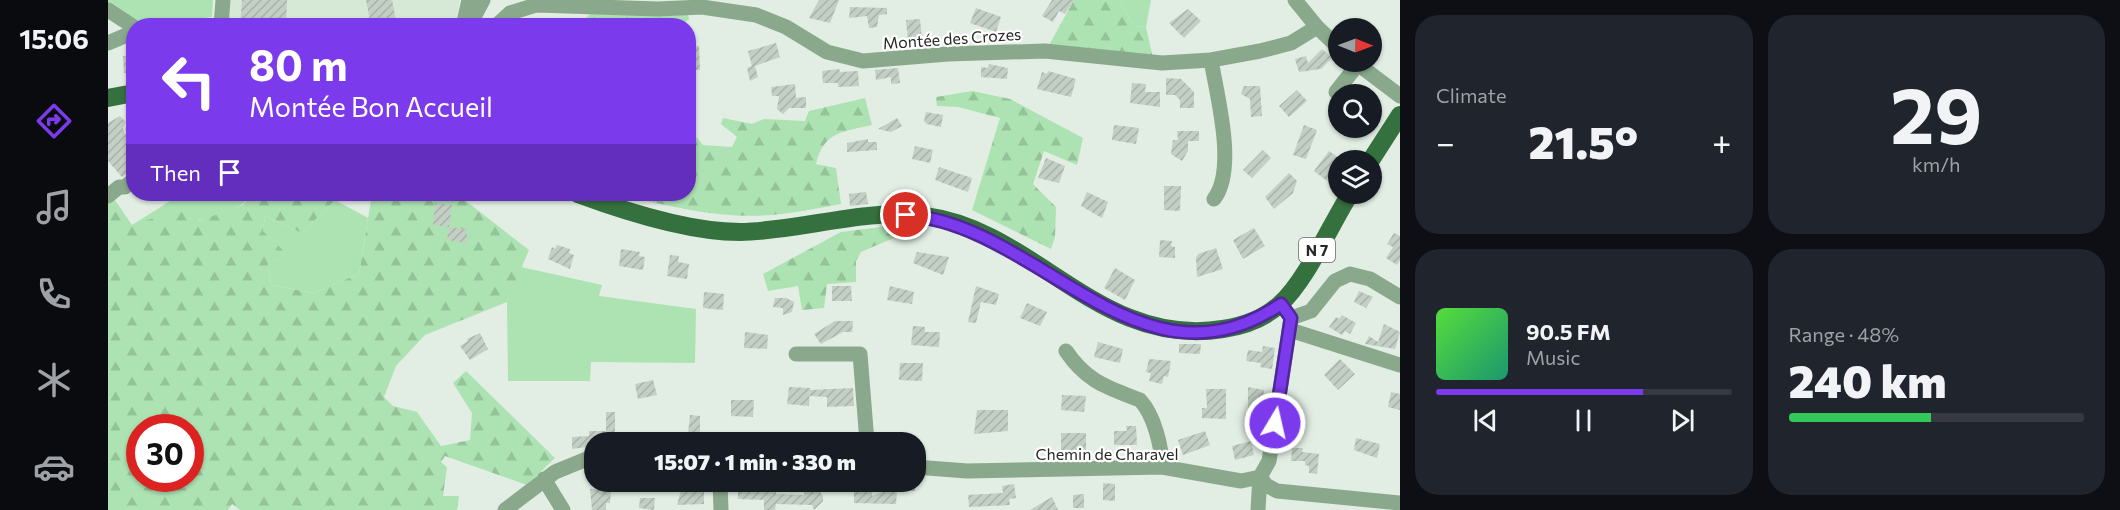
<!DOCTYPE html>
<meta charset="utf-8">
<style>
body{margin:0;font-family:Commissioner,sans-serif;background:#20242c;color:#f1f3f6;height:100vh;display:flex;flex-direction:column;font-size:22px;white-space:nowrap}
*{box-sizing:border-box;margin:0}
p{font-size:20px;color:#9ea1a6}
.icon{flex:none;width:33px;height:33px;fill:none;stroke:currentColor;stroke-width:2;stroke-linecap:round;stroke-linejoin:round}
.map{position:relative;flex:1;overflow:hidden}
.drawer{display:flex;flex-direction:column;gap:15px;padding:15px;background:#0d0f14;width:720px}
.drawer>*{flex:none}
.top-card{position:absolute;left:18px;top:18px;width:570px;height:183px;border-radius:24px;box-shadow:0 2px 4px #0004;background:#7c3aed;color:#fff;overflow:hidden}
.needle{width:39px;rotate:91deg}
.buttons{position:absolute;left:1220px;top:18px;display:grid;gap:12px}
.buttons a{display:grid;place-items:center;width:54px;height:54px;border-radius:50%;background:#171b24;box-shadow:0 2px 4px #0004;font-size:30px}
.speed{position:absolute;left:18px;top:414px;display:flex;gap:12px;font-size:30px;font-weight:700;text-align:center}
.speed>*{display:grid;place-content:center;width:78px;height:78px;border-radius:50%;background:#171b24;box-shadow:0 2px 4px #0004;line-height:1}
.speed .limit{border:9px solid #d22;background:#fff;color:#111}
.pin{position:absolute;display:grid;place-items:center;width:51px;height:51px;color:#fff;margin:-26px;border:3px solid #fff;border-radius:50%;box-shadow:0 2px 6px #0007}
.me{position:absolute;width:66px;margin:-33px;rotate:9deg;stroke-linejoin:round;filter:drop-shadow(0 0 4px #0008)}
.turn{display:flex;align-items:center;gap:21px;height:126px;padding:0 24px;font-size:27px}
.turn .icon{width:78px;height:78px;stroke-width:2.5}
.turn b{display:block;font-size:42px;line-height:51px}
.then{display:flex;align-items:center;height:57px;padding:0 24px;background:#0003;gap:12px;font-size:22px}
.big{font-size:45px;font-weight:800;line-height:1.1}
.drawer .widget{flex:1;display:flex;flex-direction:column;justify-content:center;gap:9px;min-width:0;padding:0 21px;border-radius:24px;background:#20242c}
.drawer .dial{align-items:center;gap:0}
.dial b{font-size:78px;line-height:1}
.song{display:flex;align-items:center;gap:18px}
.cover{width:72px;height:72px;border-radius:9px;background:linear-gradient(135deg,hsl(110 70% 55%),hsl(160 70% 35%))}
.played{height:6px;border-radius:3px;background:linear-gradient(90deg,#7c3aed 70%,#363941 70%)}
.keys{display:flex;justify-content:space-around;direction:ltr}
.heat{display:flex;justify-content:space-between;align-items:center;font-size:33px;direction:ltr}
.charge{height:9px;border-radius:4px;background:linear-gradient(90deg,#34c759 48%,#363941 0)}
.drawer .tiles{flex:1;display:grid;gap:15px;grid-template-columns:repeat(2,1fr)}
.trip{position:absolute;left:476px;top:432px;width:342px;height:60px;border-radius:24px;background:#171b24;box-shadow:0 2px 4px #0004;font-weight:800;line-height:60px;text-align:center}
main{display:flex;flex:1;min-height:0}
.menu{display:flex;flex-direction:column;width:108px;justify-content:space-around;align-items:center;background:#090b0e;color:#9ea1a6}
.menu .icon{width:42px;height:42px}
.menu .on{color:#7c3aed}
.menu b{font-size:27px;color:#f1f3f6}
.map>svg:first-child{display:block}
.built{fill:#d6e9d7}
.green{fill:#ade3b2}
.forest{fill:url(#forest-firs);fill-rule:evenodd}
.building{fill:url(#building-hatch)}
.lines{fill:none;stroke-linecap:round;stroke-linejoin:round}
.minor{stroke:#8aa98c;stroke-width:15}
.major{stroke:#35713e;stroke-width:18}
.route-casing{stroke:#51269a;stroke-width:15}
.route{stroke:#7c3aed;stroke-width:10}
.labels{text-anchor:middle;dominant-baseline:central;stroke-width:4.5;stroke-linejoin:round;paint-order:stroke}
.shield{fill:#fff;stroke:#666966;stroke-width:1.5}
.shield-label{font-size:15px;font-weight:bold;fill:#252925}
.street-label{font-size:16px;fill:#252925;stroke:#fff}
</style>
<main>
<nav class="menu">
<b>15:06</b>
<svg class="icon on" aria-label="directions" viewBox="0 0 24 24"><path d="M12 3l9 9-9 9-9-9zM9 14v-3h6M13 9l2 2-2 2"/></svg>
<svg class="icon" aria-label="music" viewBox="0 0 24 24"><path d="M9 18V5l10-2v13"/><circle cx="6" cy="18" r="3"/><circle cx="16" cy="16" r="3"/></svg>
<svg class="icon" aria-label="phone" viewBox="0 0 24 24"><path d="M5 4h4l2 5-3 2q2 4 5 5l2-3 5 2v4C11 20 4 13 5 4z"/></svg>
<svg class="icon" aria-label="climate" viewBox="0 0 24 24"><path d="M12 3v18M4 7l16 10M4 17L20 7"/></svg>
<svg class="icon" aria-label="car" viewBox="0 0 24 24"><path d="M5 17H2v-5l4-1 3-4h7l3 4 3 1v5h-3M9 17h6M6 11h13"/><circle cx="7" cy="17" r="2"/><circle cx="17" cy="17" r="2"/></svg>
</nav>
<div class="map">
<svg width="1292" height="510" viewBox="0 0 1292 510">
<defs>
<pattern id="forest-firs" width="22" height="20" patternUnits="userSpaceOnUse" patternTransform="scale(1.5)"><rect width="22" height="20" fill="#ade3b2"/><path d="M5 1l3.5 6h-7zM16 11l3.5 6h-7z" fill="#95c399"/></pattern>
<pattern id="building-hatch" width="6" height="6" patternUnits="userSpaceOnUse" patternTransform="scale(1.5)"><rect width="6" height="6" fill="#c3cfc4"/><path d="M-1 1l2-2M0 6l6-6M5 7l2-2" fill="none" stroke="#a7b2a8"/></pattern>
</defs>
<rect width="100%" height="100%" fill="#e2eee3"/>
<path class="built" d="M118,0h234l-5,25 -230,1z"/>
<path class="green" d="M0,0h105l-1,17c-12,1 -21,7 -32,8 -35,5 -45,-3 -72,-20z
M1011,0h32l-5,27 -12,-1z
M68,194h77c-28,32 -82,29 -121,31l46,-29z
M227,200l33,18 -9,56 -46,19 -42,-8 -3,-22 20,-7 -25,-25 2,-15 37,17z
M413,267l81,18 -3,11 97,13 -1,54 -104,-1 -1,19h-82l-1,-79z"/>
<path class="forest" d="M966,0h45l15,26 12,1 7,31 -105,-11z
M483,13h97l1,7 -14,6h-102l11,-6z
M864,91l38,8 73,39 -6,27 -33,-14 -11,33 23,23 -1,30 -4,12 -79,-39 28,-92 -42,-11 -21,-1 -1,-9z
M757,98l7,27c-29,7 -48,6 -56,39l20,4 5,36c-23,4 -46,9 -69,11 -49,4 -97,-7 -144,-19v-2h60l1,-61 5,1 9,11 29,2 5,-10 -16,-13 2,-6 29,6 12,-5 41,2 4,-10z
M145,194h72l10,6 -33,33 -37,-17 -2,15 26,25 -21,7 3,22 42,8 46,-19 13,-80h85l72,56 -22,52 -82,33 -29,31 -12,31 9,9 24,6 24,34 29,-6 2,-27 -19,-30 13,-12 89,87 -28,27 -82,-29 -4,6 6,5 -4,29h16l-2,14h-217l-8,-6 -4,6h-120v-313l7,3 17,25 52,-17 15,13 44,-16zM32,428h50v50h-50z
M798,224l7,2 -3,5 -49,21 -5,9v21l-29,2 -3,24 -22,2 -4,-24 -30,5 -5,-17 78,-42z"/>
<path class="building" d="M134,0h45l-1,26h-46z
M258,0h26l5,26h-26z
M711,0h20l-9,23 -21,-5z
M944,0h22l-9,14 -6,-3 -6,11 -11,-6z
M742,7l37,1v6l-8,1 -2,12 -8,1 -2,-12 -18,2z
M868,8l25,9 -5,15 -26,-9z
M1080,9l13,12 -17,17 -15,-15z
M812,19l2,21 -14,1 -2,-21z
M668,43l4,14 -25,9 3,11 -8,4 -3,-13 5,-2 -4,-15z
M591,46l1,24h-12l1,-23z
M1214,49l10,9 -11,11 -22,3 -4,-13 11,-3 2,7z
M26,55v18h-10l-1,-17z
M881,64l19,4 -1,11 -26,-2v-10l7,1z
M790,68l2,15 -9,1v-7l-15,3 -1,-10z
M731,69l1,3 18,-1 1,15 -21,1v-4h-15l-1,-12z
M940,71l28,8 -5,18 -34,-8 5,-17 5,2z
M1058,78l15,1 13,13v16h-14v-8l-5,-5h-9z
M1024,83l14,1 -1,8h15v15l-30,-4z
M687,84l1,14 10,-1v11h-17l-6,6 -6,-5 2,-13h-7l-1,-9z
M1136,86h16l2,30 -11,1 -1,-18 -9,-5z
M1189,90l10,11 -18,16 -10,-11z
M818,112l17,3 -2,12 -14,-3 -3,-3z
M12,116l6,6 -3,6 2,6 9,5v30l-12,8 -14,-16v-38z
M789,118l5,8 -11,6 -13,-3z
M1006,125l25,3 -3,16 -24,-4z
M1196,125l13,5 -11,29 -13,-4z
M1069,131h22v10h-11v10l-6,10 -11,-7 2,-14h5z
M760,139v3h9v8l-30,2v-9z
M807,146l18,4 -3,13 -18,-4z
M1155,150l8,8 -19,20 -9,-8z
M1221,151l13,9h-4v6l-11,15 -13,-10z
M938,158l19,8 -6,17 -21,-5z
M831,167l33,11 -4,14 -33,-12z
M1181,173l8,8 -4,12 -19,16 -9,-12z
M1056,186h17l-1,25 -16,-1z
M758,192l2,12 -18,2 -1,-12z
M979,192l21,10 -6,16 -21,-12z
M327,203l17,2 -3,22 18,2 -1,14 -19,-3 2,-13 -16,-2z
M1146,228l11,18 -22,13 -10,-19z
M1286,233l6,3v24l-3,5 -11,-7 7,-11 -6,-3z
M1052,240l12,1 -1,5 4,1v11l-16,-1z
M449,245l13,4 -1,4 5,2 -4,14 -22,-10 4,-12 3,2z
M1108,248l7,21 -26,8 -1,-19 2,-4z
M513,249l19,3 -1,4 6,1 -2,13 -24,-4z
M809,252l32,5 -6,18 -30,-12z
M562,255l9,1 -1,6 11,2 -2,15 -20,-3z
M1007,268l20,12 -10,20 -21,-12z
M724,286h19l1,15h-20z
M782,286l24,6 -2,12 -25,-4z
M868,286l23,8 -3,11 -15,-3 -5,21 -8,-1z
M1251,291l14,6 -7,11 -12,-6z
M596,292l20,2 -1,16 -20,-2z
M667,298h11l8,4 -2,10 -9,3v-7l-10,-1z
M919,303l20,9 -7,14 -20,-8z
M1234,315l14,8 -6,11 -5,-3 -3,4 -13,-8 7,-10 3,2z
M727,321h18l-1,11h-9l-22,12 -7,-10z
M1276,324l16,8 -5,17 -30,-5 4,-8 9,6z
M805,326l12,1v5h15l-1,15 -28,-2z
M637,332l23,3 -1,14 -23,-1z
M372,333l8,16 -18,11 -10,-14 8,-5 -1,-2z
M990,342l25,7 -3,14 -26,-6z
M1071,344h22l-1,10 -21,-1z
M1155,346l12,2 -3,21 -12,-2 1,-4 -15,-2 2,-11 14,2z
M1041,359l22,2 -3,16 -4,-1 -2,8 -13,-3 2,-8 -5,-1z
M1232,359l15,15 -17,16 -14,-15z
M792,363h23l-1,18 -23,-1z
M545,380l4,15 -19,4 -3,-15z
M681,387l21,1 -1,18 -22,-2z
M1140,387l16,3 -3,22 -13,-2z
M745,388l1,18 -27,1v-10l-17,-1v-6z
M1098,389h20v30l-24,-1v-10h5z
M1283,392l9,2v16l-12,-3z
M954,395l24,1 -2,16 -23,-2z
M623,400h23l-1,17 -22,-1z
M869,410h31v21l-34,3z
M498,412h9v30h-21v4l-22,3v-12l17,-1v-5h17z
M582,415l10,1v18h-4l-1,8h-33l1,-10 25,2z
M1018,426h10l1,19h-23v-14h13z
M1097,431l5,14 -27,10 -5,-15z
M953,433h25v18l-25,1z
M1248,438l24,6 -3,14 -23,-8z
M1143,441l3,14 -19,5 -3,-14z
M1184,448h11l-1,4 17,2 -2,20 -8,-1v-7l-4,-1v-4h-14z
M658,482h10v12l28,1v-8h10v5h6l3,4v5l-9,9 -2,-5 -36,-1 -1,6h-11v-10l-26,-1v-15h28z
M782,482h24l1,9h-18l-1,13 -42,-1v-13h18v6l17,-7z
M995,483l12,1v17l-12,-1z
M906,484l2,14 -7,1 1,6 -41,2 -1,-12 35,-2 -1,-7z
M482,489l21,1 -1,13h-4v7h-14z
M573,490l23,1v13l-27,1z
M976,494v14h-11v-13z
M944,497l6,13h-28z
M532,498h15l-1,12 -15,-2z"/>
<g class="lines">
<path class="minor" d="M1187,0l22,27 21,20
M0,10l26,17
M98,26h2
M113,26l2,-26
M355,26l6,-26
M366,26v-9l9,-17
M388,26l14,-13 26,-8 122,4 44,-2 54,8 30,12 41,25 36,9 85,-7 97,-3 117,12 49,-3 49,-9 31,-8 26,-16
M0,43l26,-11
M1103,60c6,36 26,109 3,139
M1247,62l45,34
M1228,92l22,-28
M25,129h1
M0,196l11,-9h6l9,-8
M1183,318l20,-7 24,-30 15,-7 20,5 30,18
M1182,330l110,35
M958,351c21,31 41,36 74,49 14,15 22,47 22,67
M688,354h64l7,88
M807,467l52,4 195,-4 79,14 19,-4 9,-16 22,-143 -10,-14
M1152,477l6,8 11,6 123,12
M436,479l19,31
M612,482l1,28
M397,510l50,-38 39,-16
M1150,510l2,-33"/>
<path class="major" d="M0,98l26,-5
M1263,160l29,-45
M470,194c46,17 113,38 162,38 62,-1 123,-24 185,-16 110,14 175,133 298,113 20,-3 42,-11 57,-25 26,-23 51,-80 70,-110"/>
</g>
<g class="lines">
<g class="route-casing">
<path id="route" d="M798,215c134,9 234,185 375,89l10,14 -16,105"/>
</g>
<use href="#route" class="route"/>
</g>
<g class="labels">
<rect class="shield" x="1191" y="238" width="36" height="24" rx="4.5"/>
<g class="shield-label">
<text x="1209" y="250">N 7</text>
</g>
<g class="street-label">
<text transform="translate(844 38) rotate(-4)">Montée des Crozes</text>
<text x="999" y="453">Chemin de Charavel</text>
</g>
</g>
</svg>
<div class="buttons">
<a><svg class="needle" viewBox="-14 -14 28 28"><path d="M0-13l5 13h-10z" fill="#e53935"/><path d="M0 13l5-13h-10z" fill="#9ea1a6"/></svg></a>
<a><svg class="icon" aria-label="search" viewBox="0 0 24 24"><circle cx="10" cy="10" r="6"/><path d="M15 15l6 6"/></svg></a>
<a><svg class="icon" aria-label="layers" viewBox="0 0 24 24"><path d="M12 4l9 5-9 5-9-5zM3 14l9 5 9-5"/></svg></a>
</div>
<div class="speed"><div class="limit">30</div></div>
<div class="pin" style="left:798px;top:215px;background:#d93025"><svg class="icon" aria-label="arrive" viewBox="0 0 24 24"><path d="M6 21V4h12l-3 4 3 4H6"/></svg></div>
<svg class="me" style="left:1167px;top:423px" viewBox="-20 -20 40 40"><circle r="17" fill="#7c3aed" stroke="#fff" stroke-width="3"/><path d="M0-11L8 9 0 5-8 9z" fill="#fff"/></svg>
<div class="trip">15:07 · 1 min · 330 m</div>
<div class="top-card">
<div class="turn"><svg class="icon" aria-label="left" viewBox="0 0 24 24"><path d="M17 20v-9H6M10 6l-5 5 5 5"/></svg><div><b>80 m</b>Montée Bon Accueil</div></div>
<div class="then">Then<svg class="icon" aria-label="arrive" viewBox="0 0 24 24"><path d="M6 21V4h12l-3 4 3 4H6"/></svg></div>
</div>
</div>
<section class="drawer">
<div class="tiles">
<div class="widget"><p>Climate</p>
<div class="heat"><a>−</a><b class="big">21.5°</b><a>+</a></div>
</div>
<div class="widget dial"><b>29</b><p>km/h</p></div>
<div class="widget">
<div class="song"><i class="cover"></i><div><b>90.5 FM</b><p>Music</p></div></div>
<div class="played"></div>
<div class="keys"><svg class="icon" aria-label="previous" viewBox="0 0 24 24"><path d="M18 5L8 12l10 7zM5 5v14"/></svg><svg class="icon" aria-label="pause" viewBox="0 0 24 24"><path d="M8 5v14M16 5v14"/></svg><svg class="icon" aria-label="next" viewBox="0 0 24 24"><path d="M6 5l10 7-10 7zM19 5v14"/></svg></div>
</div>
<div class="widget"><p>Range · 48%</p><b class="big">240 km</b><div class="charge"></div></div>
</div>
</section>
</main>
